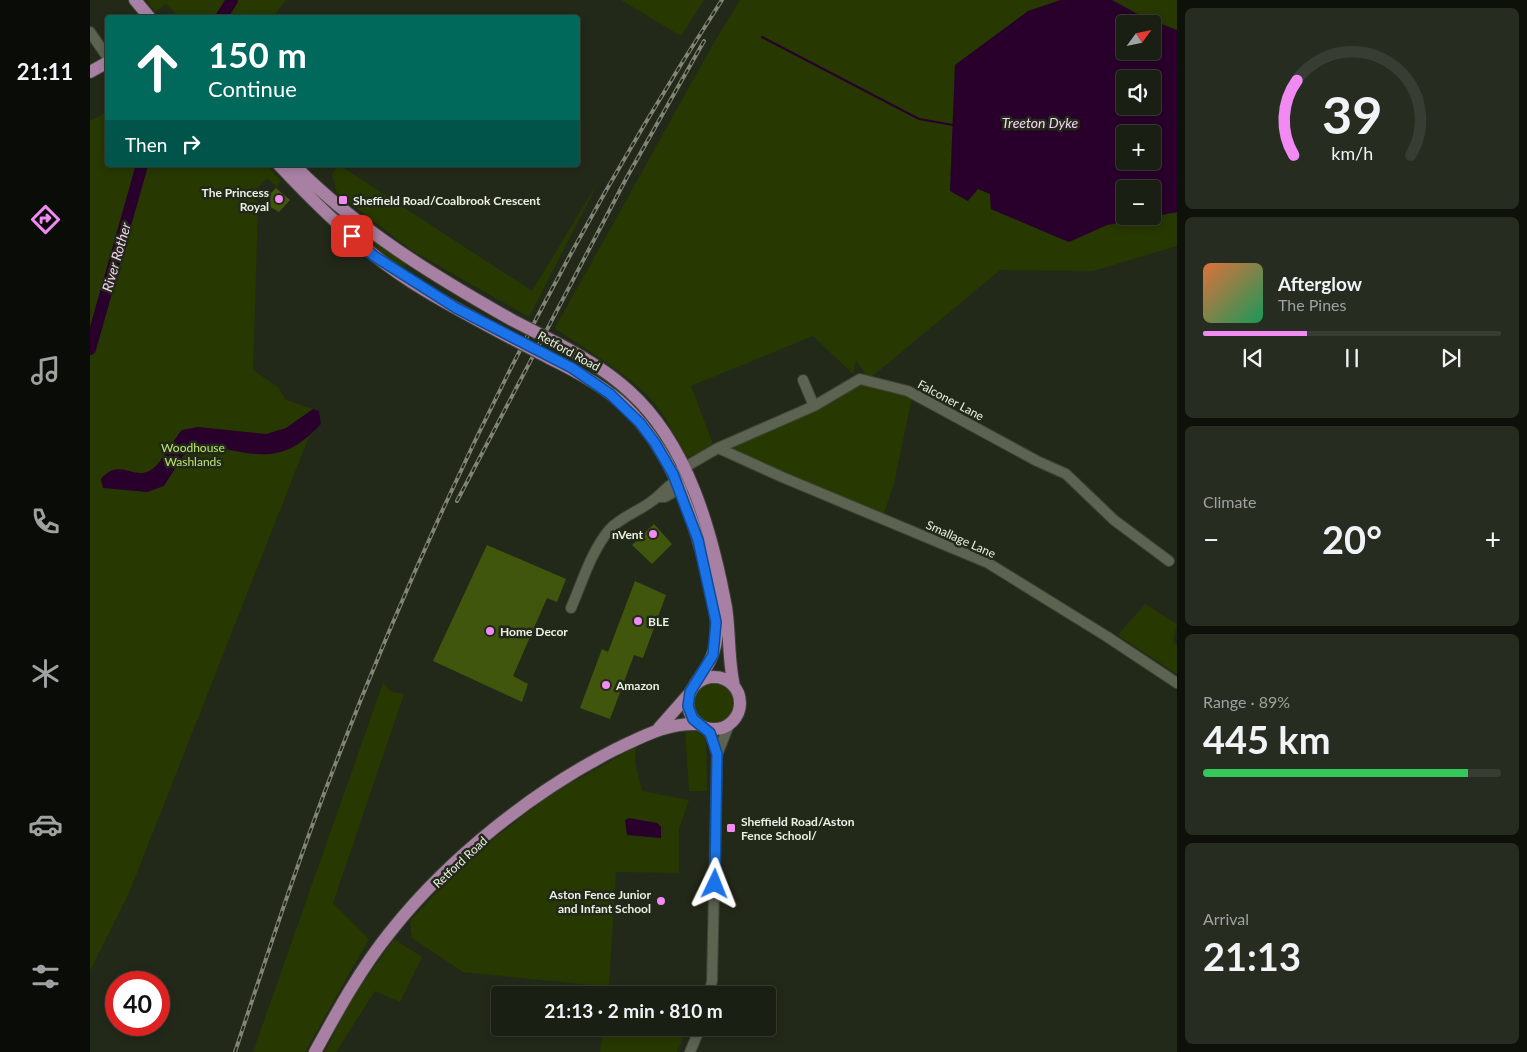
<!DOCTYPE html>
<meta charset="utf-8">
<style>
body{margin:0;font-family:Lato,sans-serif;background:#272c21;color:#f1f3f6;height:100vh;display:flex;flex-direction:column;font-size:19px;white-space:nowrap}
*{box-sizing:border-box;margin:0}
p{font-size:16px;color:#9fa2a0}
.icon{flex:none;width:28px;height:28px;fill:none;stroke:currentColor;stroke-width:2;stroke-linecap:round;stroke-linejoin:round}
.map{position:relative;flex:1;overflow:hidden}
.details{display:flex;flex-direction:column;gap:8px;padding:8px;background:#0e110a;width:350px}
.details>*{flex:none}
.top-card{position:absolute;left:15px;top:15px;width:475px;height:152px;border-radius:5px;box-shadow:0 2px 8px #0003,0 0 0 1px #383d33;background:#00695c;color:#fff;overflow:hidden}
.needle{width:32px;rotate:57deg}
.fabs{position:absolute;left:1026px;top:15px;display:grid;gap:10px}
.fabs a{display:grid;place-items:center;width:45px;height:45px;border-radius:5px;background:#1a1f13;box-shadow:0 2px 8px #0003,0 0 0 1px #383d33;font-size:25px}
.speed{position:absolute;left:15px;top:971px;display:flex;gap:10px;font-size:25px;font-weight:700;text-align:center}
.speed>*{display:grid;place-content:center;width:65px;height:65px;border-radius:50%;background:#1a1f13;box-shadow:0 2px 8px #0003,0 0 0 1px #383d33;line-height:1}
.speed .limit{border:8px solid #d22;background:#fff;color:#111}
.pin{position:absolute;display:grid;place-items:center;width:42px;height:42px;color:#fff;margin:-21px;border-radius:10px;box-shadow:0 2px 8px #0006}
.me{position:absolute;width:55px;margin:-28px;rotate:2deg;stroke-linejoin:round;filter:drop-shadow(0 0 4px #0008)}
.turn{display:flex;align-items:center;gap:18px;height:105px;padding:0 20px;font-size:22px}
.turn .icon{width:65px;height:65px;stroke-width:2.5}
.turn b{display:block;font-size:35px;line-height:42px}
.then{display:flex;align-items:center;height:48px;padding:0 20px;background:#0003;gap:10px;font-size:19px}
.big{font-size:38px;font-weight:700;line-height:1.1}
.details .tile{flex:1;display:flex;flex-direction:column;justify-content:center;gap:8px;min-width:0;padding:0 18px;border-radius:8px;background:#272c21}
.details .dial{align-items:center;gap:0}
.dial svg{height:130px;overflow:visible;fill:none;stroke:#383d33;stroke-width:7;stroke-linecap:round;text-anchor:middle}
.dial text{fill:#f1f3f6;stroke:none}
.song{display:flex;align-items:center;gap:15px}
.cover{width:60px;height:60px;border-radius:8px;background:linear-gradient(135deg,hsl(20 70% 55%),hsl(150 70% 35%))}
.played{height:5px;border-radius:2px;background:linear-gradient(90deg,#f28af3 35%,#383d33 35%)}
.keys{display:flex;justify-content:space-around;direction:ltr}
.heat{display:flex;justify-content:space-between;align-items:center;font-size:28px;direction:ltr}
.charge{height:8px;border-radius:4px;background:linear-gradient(90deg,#34c759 89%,#383d33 0)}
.trip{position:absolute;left:401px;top:986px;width:285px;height:50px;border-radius:5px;background:#1a1f13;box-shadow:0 2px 8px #0003,0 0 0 1px #383d33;font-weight:700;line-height:50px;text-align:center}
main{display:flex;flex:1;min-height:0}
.dock{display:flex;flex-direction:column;width:90px;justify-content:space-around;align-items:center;background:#0a0c08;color:#9fa2a0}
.dock .icon{width:35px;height:35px}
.dock .current{color:#f28af3}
.dock b{font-size:22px;color:#f1f3f6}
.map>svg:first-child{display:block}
.green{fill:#273800}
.water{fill:#29002b;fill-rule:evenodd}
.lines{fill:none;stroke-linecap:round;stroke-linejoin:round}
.stream{stroke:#29002b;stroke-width:2}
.river{stroke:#29002b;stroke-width:12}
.building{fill:#40560d}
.minor-casing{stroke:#3d4336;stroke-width:12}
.major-casing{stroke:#3d4336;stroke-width:14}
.minor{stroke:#5c6351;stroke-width:10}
.major{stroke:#a780a3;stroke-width:12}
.rail-casing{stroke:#808578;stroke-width:4}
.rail{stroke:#232919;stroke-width:2;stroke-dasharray:5.5;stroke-linecap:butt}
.major-bridge-casing{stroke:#3d4336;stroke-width:14;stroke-linecap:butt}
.major-bridge{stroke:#a780a3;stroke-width:12}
.route-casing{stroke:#114b97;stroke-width:12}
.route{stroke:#1a73e8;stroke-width:9}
.poi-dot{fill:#f28af3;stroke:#232919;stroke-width:2}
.labels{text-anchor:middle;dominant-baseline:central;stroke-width:5;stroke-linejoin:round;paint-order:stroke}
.poi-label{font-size:12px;font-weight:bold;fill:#ebf0e5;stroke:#232919;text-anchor:start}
.street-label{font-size:12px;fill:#ebf0e5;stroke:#232919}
.park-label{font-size:12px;fill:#bde670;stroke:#232919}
.water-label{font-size:14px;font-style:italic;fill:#f7d3f7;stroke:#232919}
</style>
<main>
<nav class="dock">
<b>21:11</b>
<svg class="icon current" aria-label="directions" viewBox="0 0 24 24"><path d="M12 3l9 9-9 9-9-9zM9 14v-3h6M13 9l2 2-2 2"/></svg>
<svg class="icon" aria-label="music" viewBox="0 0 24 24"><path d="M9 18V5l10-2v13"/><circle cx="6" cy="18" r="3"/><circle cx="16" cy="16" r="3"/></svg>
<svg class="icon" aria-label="phone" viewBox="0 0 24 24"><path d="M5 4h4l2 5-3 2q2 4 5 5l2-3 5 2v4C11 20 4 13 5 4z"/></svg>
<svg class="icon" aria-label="climate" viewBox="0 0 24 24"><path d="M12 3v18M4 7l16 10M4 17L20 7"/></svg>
<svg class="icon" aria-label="car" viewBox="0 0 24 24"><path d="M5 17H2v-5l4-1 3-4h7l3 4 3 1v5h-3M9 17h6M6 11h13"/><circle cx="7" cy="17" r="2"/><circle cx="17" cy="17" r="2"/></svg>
<svg class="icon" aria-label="filters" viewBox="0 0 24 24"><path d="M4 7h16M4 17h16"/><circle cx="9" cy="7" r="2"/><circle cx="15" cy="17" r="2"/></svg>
</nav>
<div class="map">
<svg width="1087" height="1052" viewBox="0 0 1087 1052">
<rect width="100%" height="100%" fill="#232919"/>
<path class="green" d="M57,0h139l-13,17 -93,1 -14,-14 -11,8z
M531,0h83l-23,36z
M650,0h320l-32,11 -73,54 -5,126 28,-2 12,5 1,15 77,33 39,-17 70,-13v34l-84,25 -93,-1 -131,109 -13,-18 -3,13 -40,-38 -122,50 22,58 -26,14c-11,-21 -22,-44 -39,-62 -27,-27 -62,-46 -93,-68l157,-282z
M1022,0h65v30l-34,-13z
M17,112l1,53h158l15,15 -4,7 -10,-9 -16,17 13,14 -6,-1 -5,162 25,17 8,13 33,11 2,13 -13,15 -179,454 -39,78v-850z
M249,165l193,126 68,-112 -71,138 -118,-67 -74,-57 -5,-19z
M227,191l90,73 -1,2 -6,1 -55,-44 -29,-28z
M766,386h18l38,11 -18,87 -11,32 -152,-66v-3z
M1055,604l32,20 -4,18 4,3v29l-59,-39z
M604 703a20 20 0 1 1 40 0a20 20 0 1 1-40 0Z
M293,683l7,8 14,3 -71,209 36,36 -64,113h-52z
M595,730h12l9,9 1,52h-18z
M546,747l-1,15 7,29 47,9 -10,29v44l-63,-1 -7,115 96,-1 -4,9h-93l1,-8 -146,-15 -51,-34 -2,-17 35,-38 43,-40 63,-49z
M304,939l28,18 -22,45 -25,-11 -39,61h-11l25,-51z
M514,1028h83l-10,24h-77z"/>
<path class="water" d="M971,0h51l31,17 34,13v182l-70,13 -38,17 -78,-33 -1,-15 -12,-5 -10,12 -18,-10 5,-126 73,-54zM1035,24h27v27h-27zM1035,79h27v27h-27zM1035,134h27v27h-27zM1035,189h27v27h-27z
M223,409l6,2 2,13c-41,45 -68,29 -121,20l-17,12 -19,30 -17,6 -44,-4 -2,-9c19,-22 32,2 50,-9 10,-6 22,-30 31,-40l16,-3 68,7 20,-6z
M539,818l28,5 4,4v11l-34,-3 -2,-15z"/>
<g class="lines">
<path class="stream" d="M672,37l157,82 34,6"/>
<path class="river" d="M131,18l11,-18
M0,349l52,-184"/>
</g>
<path class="building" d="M186,188l14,12 -11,12 -14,-8 6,-5 -3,-3z
M564,524l18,20 -20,20 -20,-19z
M397,545l79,34 -9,23 -10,-4 -34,78 15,8 -6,18 -89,-41z
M545,581l31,14 -23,63 -9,-3 -24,64 -30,-11 22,-59 6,3z"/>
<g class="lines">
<g class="minor-casing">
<path id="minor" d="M0,32l18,26
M713,380l11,26
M628,448l64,29 206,86 118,73 71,47
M590,470l38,-22 96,-42 46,-27 48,12 129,70 29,13 48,46 55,41
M568,497h7l21,-12
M481,608c11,-25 20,-57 39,-79 13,-14 35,-20 47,-32 8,-7 13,-14 24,-17
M616,728l8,13 3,14 -5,226 -3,14
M627,755l12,-30
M600,1052l10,-24"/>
</g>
<g class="major-casing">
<path id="major" d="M45,0l15,18
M0,72l18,-10
M189,165c30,32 61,63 95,90 39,32 87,56 131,80
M204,165c63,64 140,111 218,155
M467,343c26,14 50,28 72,48 59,53 83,141 97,216 4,26 2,53 8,79
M459,358c27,13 55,28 77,49 46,45 67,109 82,169 4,21 11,43 8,64 -2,18 -11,30 -21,44
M598 703a26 26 0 1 1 52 0a26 26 0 1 1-52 0Z
M569,728l30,-34
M225,1052c23,-42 46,-84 76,-121 58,-73 142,-140 225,-182 28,-13 50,-26 82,-25"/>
</g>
<use href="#minor" class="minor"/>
<use href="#major" class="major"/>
<g class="rail-casing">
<path id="rail" d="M367,501l170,-324 77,-136
M145,1052c32,-96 63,-192 100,-287 103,-266 231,-525 387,-765"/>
</g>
<use href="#rail" class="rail"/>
<g class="major-bridge-casing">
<path id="major-bridge" d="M422,320l45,23
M415,335l44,23"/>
</g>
<use href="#major-bridge" class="major-bridge"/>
</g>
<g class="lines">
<g class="route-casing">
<path id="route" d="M262,236l22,20 82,52 116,60 38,26 30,29 15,20 18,31 25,66 18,82 -3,33 -23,37 -2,14 5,13 17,14 7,21 -2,130"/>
</g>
<use href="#route" class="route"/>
</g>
<g class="poi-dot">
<circle cx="189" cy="199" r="5"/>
<rect x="248" y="195" width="10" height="10" rx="2.5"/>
<circle cx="563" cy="534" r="5"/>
<circle cx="548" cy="621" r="5"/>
<circle cx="400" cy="631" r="5"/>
<circle cx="516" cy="685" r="5"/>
<rect x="636" y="823" width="10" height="10" rx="2.5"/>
<circle cx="571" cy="901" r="5"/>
</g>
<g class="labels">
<g class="poi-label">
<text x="179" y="192" text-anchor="end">The Princess<tspan x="179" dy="14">Royal</tspan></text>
<text x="263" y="200">Sheffield Road/Coalbrook Crescent</text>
<text x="553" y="534" text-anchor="end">nVent</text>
<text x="558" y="621">BLE</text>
<text x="410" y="631">Home Decor</text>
<text x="526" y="685">Amazon</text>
<text x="651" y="821">Sheffield Road/Aston<tspan x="651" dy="14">Fence School/</tspan></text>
<text x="561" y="894" text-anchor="end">Aston Fence Junior<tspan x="561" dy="14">and Infant School</tspan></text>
</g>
<g class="street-label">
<text transform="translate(479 351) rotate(29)">Retford Road</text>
<text transform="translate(861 400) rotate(28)">Falconer Lane</text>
<text transform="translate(871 539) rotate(24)">Smallage Lane</text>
<text transform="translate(370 862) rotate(-43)">Retford Road</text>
</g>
<g class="park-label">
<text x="103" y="447">Woodhouse<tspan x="103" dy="14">Washlands</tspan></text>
</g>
<g class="water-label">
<text x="950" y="122">Treeton Dyke</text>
<text transform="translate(26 257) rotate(-74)">River Rother</text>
</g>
</g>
</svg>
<div class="fabs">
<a><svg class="needle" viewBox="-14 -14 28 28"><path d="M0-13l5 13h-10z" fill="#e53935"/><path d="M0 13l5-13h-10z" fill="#9fa2a0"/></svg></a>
<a><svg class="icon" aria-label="sound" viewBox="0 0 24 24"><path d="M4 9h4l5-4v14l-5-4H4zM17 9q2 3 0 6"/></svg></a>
<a>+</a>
<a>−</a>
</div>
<div class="speed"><div class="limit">40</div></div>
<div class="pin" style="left:262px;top:236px;background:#d93025"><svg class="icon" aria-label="arrive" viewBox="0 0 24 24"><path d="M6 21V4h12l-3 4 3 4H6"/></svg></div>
<svg class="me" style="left:625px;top:884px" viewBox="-20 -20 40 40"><path d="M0-17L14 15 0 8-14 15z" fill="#1a73e8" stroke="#fff" stroke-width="4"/></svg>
<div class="trip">21:13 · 2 min · 810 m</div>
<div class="top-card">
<div class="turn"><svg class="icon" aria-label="ahead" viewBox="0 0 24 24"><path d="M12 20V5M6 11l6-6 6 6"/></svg><div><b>150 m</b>Continue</div></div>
<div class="then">Then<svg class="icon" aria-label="right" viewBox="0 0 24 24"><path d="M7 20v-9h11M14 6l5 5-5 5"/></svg></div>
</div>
</div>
<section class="details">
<div class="tile dial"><svg viewBox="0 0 100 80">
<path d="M14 69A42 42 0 1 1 86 69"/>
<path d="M14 69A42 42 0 0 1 16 23" stroke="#f28af3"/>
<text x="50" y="56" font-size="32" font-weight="700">39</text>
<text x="50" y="72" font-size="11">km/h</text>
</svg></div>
<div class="tile">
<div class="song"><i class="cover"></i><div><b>Afterglow</b><p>The Pines</p></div></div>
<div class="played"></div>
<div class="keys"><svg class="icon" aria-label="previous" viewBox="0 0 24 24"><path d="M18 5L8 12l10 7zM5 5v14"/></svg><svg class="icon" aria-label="pause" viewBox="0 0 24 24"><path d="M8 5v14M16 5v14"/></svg><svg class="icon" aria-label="next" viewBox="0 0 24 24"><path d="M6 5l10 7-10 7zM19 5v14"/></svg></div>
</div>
<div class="tile"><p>Climate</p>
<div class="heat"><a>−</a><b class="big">20°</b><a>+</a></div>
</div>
<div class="tile"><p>Range · 89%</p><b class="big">445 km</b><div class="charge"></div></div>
<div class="tile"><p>Arrival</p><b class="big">21:13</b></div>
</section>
</main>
